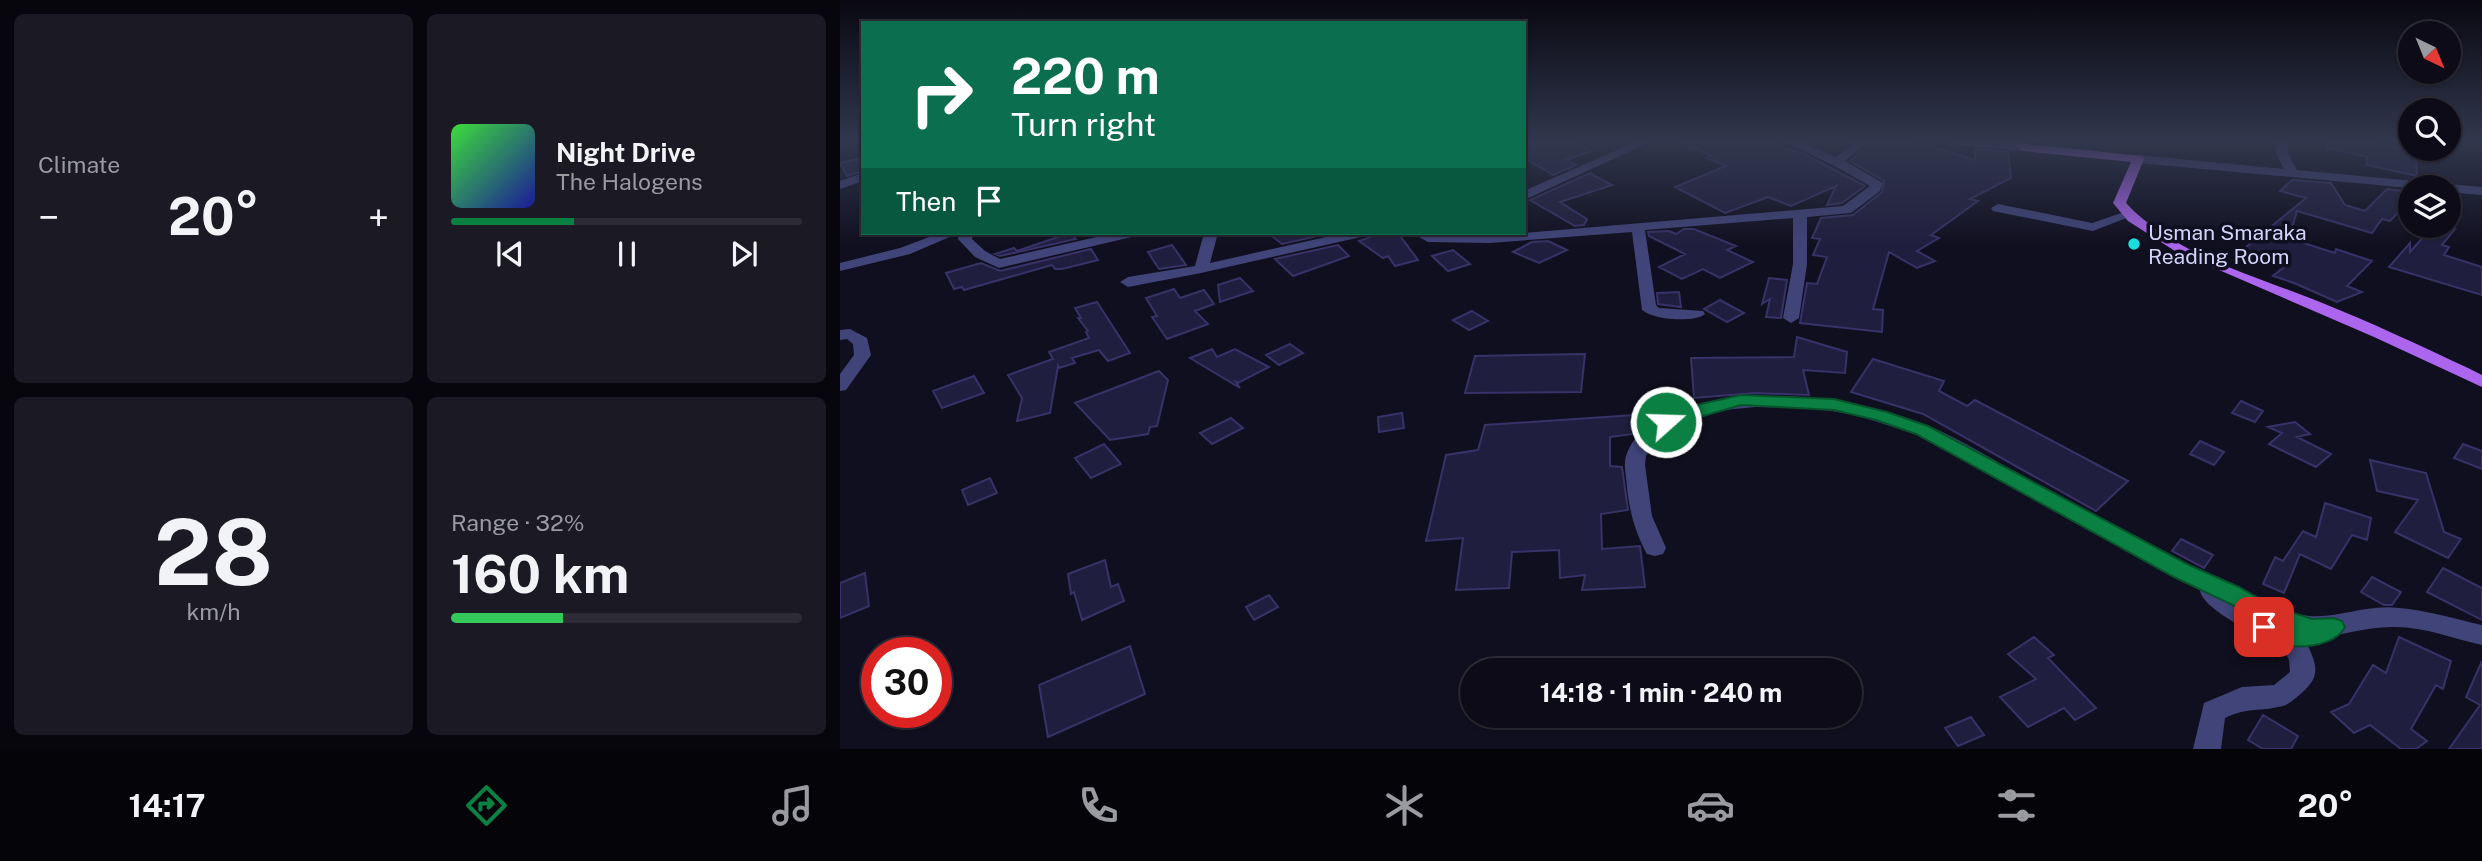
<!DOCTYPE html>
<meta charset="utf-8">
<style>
body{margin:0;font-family:"Public Sans",sans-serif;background:#1a1924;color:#f1f3f6;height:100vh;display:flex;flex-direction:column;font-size:26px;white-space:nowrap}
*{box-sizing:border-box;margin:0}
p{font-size:23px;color:#9a9ba1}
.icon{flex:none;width:38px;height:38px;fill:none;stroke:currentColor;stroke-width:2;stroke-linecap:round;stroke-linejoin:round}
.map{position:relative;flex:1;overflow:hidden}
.panel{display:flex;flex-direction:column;gap:14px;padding:14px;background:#07060d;width:840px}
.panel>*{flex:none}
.hud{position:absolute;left:21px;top:21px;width:665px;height:214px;border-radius:0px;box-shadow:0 2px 5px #0004,0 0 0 2px #2c2b36;background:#0b6e4f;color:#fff;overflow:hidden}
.needle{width:46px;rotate:137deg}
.buttons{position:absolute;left:1558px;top:21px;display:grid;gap:14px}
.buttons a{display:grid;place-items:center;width:63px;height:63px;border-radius:50%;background:#0c0b17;box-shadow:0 2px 5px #0004,0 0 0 2px #2c2b36;font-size:35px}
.speed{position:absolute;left:21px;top:637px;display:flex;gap:14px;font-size:35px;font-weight:700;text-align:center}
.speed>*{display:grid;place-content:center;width:91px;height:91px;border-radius:50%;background:#0c0b17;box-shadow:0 2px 5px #0004,0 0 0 2px #2c2b36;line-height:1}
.speed .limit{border:10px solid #d22;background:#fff;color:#111}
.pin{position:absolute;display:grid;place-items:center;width:60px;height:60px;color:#fff;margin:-30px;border-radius:14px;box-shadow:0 4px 10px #0006}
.me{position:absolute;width:77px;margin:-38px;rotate:70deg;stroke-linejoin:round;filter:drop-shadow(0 0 5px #0008)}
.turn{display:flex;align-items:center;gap:24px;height:147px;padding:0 35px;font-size:32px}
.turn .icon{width:91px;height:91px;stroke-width:2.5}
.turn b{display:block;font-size:49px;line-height:60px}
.then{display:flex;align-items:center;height:66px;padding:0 35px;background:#0003;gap:14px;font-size:26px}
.big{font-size:52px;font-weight:700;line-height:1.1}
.panel .widget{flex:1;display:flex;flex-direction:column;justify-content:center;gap:10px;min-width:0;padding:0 24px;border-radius:10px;background:#1a1924}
.panel .dial{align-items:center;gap:0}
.dial b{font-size:91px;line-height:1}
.song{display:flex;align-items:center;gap:21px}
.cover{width:84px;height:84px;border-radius:10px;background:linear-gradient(135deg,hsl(120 70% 55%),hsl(240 70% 35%))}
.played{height:7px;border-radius:4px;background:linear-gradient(90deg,#0b8043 35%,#2c2b36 35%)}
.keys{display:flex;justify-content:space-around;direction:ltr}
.heat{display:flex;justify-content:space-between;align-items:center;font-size:38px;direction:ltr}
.charge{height:10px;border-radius:5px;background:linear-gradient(90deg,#34c759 32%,#2c2b36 0)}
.panel .tiles{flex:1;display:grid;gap:14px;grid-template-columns:repeat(2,1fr)}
.trip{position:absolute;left:620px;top:658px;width:402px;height:70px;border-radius:35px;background:#0c0b17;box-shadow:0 2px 5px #0004,0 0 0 2px #2c2b36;font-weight:700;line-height:70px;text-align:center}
.dock{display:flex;height:112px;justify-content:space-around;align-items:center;background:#050409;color:#9a9ba1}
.dock .icon{width:49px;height:49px}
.dock .active{color:#0b8043}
.dock b{font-size:32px;color:#f1f3f6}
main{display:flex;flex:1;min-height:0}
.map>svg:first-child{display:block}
.building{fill:#201e3e;stroke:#373267;stroke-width:2}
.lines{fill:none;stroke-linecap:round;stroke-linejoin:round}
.minor{fill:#404479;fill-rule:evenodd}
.major{fill:#ab66ed;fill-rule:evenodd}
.route{fill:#0b8043;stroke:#07532c;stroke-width:2}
.poi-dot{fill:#1adedb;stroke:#100f1f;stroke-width:2.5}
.labels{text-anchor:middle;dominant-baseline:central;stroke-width:7;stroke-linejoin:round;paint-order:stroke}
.poi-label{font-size:21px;fill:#d3d3fa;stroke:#100f1f;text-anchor:start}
</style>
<main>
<section class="panel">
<div class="tiles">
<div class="widget"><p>Climate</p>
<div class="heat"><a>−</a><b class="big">20°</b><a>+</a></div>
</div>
<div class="widget">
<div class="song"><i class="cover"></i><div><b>Night Drive</b><p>The Halogens</p></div></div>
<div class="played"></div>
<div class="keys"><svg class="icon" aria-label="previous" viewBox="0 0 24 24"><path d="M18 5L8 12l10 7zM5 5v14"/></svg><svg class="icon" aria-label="pause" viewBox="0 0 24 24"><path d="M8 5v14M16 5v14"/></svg><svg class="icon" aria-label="next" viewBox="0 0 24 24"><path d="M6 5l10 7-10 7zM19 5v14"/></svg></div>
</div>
<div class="widget dial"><b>28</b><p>km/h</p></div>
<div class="widget"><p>Range · 32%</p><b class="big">160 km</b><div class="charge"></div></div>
</div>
</section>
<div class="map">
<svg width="1642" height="749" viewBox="0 0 1642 749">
<rect width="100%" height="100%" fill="#100f1f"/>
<path class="building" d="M684,142h48l19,9 -25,9 10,5 -23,10 -29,-17z
M840,142h87l37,12 61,32 -23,17 -15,2 9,-19 -45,20 -23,-9 -43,16 -50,-26 51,-21 -19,-8 5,-2z
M1032,142h32l15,4 5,-2 51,16v-11l33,3 3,26 -41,21 8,2 -47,34 8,3 -22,13 18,10 -18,7 -28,-16 -16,57 10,1 -1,22 -82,-9 7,-40 10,1 10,-27 -14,-2 7,-16 -8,-1 9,-20 32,-3 29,-23 2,-11 -34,-20z
M1488,142h36l52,9 1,25 -50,-11v-8l-40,-9z
M17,159l6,12 -16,5 -7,-13z
M750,173l22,12 -52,17 27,17 -3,6 -9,1 -45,-26z
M1452,180l39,3 14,22 20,6 22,-22 23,3v8l-20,21 -8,-2 -10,14 -75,-22 -7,24 7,2 -3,3 41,13 1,-4 36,12 -25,25 15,6 -25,10 -43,-19 -21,-7 11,-9 -44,-15 66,-54 -26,-7z
M1593,226l22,3 -13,16 7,2 -5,8 38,12v28l-93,-28 21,-24v9z
M844,229h10l42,17 -9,4 26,12 -33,16 -17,-9 -21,10 -23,-12 26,-13 -36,-18 -1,-4 21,-1 7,3z
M230,233l6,6 -76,17 -5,-2 19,-6 3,3z
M428,233h57l2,1 -45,10z
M542,233h16l20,27 -23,6 -7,-10 -5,2 -24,-17z
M708,241l19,9 -28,13 -26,-11 19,-10z
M332,245l14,20 -27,4 -11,-17z
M498,245l11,11 -56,20 -18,-17z
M251,249l7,11 -36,9h-7l-3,-4 -88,25 -2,-3 -8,2 -8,-16 35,-10 19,8z
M613,250l17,14 -22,7 -16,-15z
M400,278l13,13 -33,11 -2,-17z
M929,278l18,2 -6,38 -15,-1 4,-18 -8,5z
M334,289l6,9 24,-8 10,14 -19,7 13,13 -41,15 -15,-22 5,-1 -11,-18z
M839,292l2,15 -23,-3 -1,-11z
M880,300l24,13 -17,9 -23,-13z
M257,302l33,51 -22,8 -9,-11 -27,8 3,5 -16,5 -1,-2 -8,47 -33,8 5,-23 -14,-23 45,-16 -4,-7 40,-14 -3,-6 2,-1 -10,-13h3l-6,-10z
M632,311l16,10 -19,9 -16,-10z
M957,337l50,15 -2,21 -42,-3 6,25 -54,-2 -61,5 -3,-40 103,-1z
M450,344l13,9 -24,12 -13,-10z
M372,349l5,8 18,-8 34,18 -31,16 -2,-1 4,6 -50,-30z
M745,354l-4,38 -116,1 10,-37z
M1033,359l71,22 -5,10 28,15 8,-6 153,81 -32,30 -173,-97 -72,-22z
M319,371l9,9 -11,46 -7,1 -2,7 -38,6 -35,-37z
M134,376l10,17 -42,15 -9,-17z
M1401,401l22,10 -8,11 -23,-9z
M562,413l2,15 -25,4 -1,-15z
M794,415l5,4 2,10 -9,5 -22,3v29l12,1 6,43 -27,4 1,35 38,-3 5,41 -63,3 3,-15 -25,3 -1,-28 -47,2 -3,36 -53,2 7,-52 -37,3 20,-86 32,-5 7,-25z
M391,418l12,10 -31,16 -12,-11z
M1455,422l15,12 -13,3 34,17 -15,13 -47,-23 13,-11 -14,-6z
M1360,441l24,11 -10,13 -24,-11z
M264,444l17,20 -30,14 -16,-20z
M1623,444l19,7v18l-28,-11z
M1530,460l56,13 18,59 17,7 -13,19 -53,-26 23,-32 -41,-9z
M150,478l7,15 -29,12 -6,-15z
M1485,503l46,15 -4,22 -15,-5 -21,34 -31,-15 -16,39 -21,-9 12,-27 8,4 20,-30 13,6z
M1341,539l32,16 -9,13 -32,-17z
M265,560l6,27 7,-3 6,17 -42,19 -8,-28 -3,2 -3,-20z
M1603,568l39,20v32l-55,-28z
M25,573l4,33 -29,12v-35z
M1532,577l29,15 -9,13h-8l-23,-13z
M429,595l9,12 -24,13 -8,-13z
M1194,637l20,18 -6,3 48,50 -21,12 -11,-12 -36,19 -28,-30 36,-18 -28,-25z
M1559,637l52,24 -8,28 -7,-4 -25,44 16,12 -11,8h-15l-31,-24 -16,8 -23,-21 18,-8 24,-39 13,8z
M290,646l15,48 -97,43 -9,-52z
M1642,661v88h-33l31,-44 -14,-8z
M1423,715l35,21 -7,13h-28l-15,-9z
M1131,717l13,18 -26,11 -13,-18z"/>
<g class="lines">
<path class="minor" d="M795,142h15l-126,58v-9z
M945,142h15l36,15 19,-15h13l-23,19 38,22 -3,8 -29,22 -44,4v47l-8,54 -8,5 -8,-5 10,-54v-46l-148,12 11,75 3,3 44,3 2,3c-10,9 -52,6 -63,-4l-10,-78 -142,11 -62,-1 -16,-9h112l319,-27 27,-20 -37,-21z
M1113,142c19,0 61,-4 76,6l-6,3 -65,-6z
M1436,142h12v11l9,17 138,13 6,4 -31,1 -272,-25 -6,-4 6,-4 146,14 -8,-16z
M23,173v8l-23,8v-8z
M1608,184l34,3v8l-34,-3v-5h-6z
M1158,204l94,19 35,-12 7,4 -41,16 -100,-20 -2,-3z
M100,233h19l-49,21 -70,17v-8l60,-15z
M119,233h14l-1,6 13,12 15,8 114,-26h24l-2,3 -137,32 -24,-11 -17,-18z
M364,233h14l-8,30 134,-30h24l-7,4 -160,36 -73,14 -8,-5 8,-5 67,-11z
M10,329l17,9 4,17 -25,35 -6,1v-17l14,-19 -1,-11 -6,-5 -7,1v-10z
M915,396c59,-1 116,7 171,29 31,12 60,31 90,47 88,47 176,100 269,138 42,17 72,-7 114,-2 27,2 56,11 83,17v20c-27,-6 -58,-18 -86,-18 -29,-1 -54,9 -82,11l-6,8c12,25 10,34 -11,51 -6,5 -11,9 -19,10 -23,5 -29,0 -53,11l-4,31h-28l11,-46 38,-16 32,-2 16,-13 -1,-12 -7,-15c-19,-6 -81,-36 -82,-55l-285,-156 -59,-19 -43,-7 -58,-1 -31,3 -25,5 -24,10 -20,15 -9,16 -1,9 7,51 14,32 -3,6 -8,2 -8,-2c-12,-22 -17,-41 -20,-66 0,-9 -4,-23 -1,-32 18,-50 84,-56 129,-60z"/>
<path class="major" d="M1169,142l133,14 2,3 -18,44c48,52 130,73 194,99 50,20 99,43 148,66l14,7v12l-108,-50 -199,-86 -47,-30 -15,-18 18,-41 -108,-11z"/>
</g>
<linearGradient id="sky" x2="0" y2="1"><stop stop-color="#090811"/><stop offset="0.57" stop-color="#31374d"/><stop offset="1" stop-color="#31374d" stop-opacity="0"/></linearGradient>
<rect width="1642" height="247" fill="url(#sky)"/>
<path class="route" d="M901,395l93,4 53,13 41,14 261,139 50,22 31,18 42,14 22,-1 8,3 3,6c-13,26 -79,26 -92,0l3,-6 6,-2 -88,-42 -258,-143 -40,-14 -42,-10 -93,-5 -75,22 -9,-5 3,-4 36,-13z"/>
<circle class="poi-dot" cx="1294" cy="244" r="7"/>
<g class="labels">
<g class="poi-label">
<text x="1308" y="232">Usman Smaraka<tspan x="1308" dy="24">Reading Room</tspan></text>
</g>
</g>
</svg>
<div class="buttons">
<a><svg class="needle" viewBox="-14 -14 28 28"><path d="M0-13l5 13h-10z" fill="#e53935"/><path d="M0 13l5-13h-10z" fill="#9a9ba1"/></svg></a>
<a><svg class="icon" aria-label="search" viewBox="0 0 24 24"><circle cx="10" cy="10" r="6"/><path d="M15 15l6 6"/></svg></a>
<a><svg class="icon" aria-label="layers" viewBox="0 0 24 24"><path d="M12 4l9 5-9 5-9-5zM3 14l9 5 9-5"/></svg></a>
</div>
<div class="speed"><div class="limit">30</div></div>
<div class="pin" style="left:1424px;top:627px;background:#d93025"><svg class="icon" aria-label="arrive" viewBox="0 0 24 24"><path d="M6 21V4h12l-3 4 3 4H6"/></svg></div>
<svg class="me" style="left:826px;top:422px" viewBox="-20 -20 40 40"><circle r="17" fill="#0b8043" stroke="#fff" stroke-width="3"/><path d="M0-11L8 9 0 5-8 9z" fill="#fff"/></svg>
<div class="trip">14:18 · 1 min · 240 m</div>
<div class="hud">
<div class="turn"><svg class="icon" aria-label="right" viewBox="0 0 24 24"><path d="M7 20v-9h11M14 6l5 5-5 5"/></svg><div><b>220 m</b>Turn right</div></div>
<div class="then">Then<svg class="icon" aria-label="arrive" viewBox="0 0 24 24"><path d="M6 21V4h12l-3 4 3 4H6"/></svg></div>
</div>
</div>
</main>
<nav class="dock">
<b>14:17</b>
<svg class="icon active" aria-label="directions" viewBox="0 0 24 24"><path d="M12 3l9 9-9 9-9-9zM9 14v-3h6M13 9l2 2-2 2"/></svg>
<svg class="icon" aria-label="music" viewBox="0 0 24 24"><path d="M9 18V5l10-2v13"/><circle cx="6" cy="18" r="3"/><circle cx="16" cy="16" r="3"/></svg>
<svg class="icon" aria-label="phone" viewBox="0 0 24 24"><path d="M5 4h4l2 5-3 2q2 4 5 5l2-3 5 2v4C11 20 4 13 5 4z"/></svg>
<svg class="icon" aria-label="climate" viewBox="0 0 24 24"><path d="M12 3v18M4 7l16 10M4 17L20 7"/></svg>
<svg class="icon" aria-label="car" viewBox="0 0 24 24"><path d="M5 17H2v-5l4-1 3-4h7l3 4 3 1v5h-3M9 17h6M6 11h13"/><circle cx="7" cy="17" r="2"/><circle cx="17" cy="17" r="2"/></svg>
<svg class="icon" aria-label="filters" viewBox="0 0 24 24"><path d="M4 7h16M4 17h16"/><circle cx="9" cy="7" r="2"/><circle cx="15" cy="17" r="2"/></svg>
<b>20°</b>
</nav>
